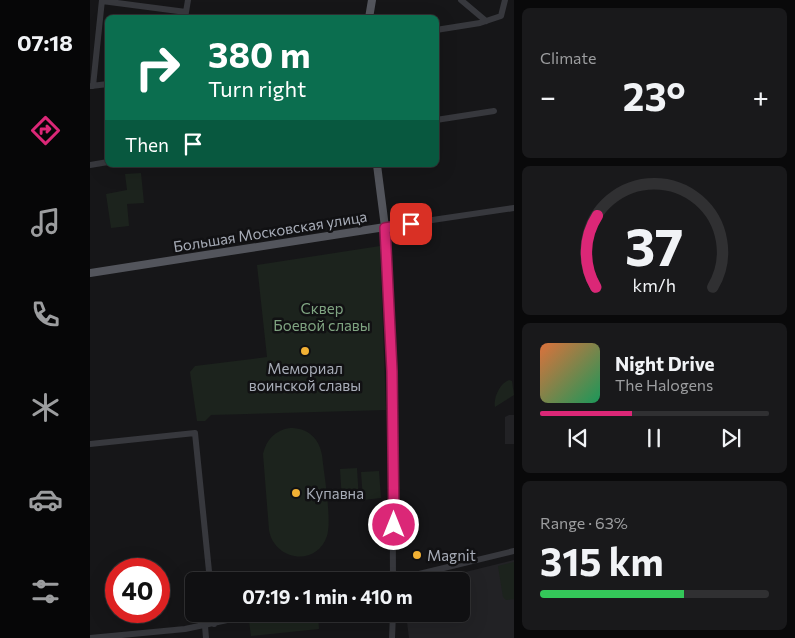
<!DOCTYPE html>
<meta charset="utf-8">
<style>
body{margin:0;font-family:Commissioner,sans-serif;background:#19191b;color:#f1f3f6;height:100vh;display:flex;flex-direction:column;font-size:19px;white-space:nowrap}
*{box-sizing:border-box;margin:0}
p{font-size:16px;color:#9c9d9f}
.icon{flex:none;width:28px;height:28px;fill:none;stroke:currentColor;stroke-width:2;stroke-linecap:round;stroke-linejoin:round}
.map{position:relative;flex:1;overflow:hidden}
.panel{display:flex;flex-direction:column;gap:8px;padding:8px;background:#09090a;width:281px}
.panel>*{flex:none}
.hud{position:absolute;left:15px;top:15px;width:334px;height:152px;border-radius:8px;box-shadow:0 5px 20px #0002,0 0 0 1px #303032;background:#0b6e4f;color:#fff;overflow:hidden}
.speed{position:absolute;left:15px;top:558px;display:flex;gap:10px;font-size:25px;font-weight:700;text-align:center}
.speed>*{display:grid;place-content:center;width:65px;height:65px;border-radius:50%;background:#101012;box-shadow:0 5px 20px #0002,0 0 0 1px #303032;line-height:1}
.speed .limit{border:8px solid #d22;background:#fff;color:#111}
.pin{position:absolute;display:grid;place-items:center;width:42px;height:42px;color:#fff;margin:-21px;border-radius:10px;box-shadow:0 2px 8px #0006}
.me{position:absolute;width:55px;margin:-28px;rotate:0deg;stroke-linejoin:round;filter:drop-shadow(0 0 4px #0008)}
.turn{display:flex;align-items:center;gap:18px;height:105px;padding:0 20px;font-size:22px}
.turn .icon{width:65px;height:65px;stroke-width:2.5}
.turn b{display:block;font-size:35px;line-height:42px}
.then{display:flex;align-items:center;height:48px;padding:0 20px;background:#0003;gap:10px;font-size:19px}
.big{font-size:38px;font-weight:700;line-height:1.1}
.panel .widget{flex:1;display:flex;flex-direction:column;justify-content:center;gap:8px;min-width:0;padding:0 18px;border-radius:8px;background:#19191b}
.panel .dial{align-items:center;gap:0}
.dial svg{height:130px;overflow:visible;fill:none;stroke:#303032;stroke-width:7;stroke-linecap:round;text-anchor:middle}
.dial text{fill:#f1f3f6;stroke:none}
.song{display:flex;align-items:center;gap:15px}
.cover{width:60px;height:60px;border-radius:8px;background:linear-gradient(135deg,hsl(20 70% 55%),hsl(150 70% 35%))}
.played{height:5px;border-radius:2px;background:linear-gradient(90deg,#db2777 40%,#303032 40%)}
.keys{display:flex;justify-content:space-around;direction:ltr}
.heat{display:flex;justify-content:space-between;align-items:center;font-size:28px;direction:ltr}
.charge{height:8px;border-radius:4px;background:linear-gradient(90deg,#34c759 63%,#303032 0)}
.trip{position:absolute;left:95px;top:572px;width:285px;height:50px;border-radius:8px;background:#101012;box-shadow:0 5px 20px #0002,0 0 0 1px #303032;font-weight:700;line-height:50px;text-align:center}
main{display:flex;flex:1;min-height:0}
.dock{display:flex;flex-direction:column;width:90px;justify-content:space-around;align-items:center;background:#060607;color:#9c9d9f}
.dock .icon{width:35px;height:35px}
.dock .active{color:#db2777}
.dock b{font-size:22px;color:#f1f3f6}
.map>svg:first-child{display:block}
.built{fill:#222225}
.green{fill:#1c231d}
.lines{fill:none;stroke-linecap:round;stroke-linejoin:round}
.minor{stroke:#37383d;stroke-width:6}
.major{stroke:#53555c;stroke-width:8}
.route-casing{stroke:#8e194d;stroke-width:12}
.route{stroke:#db2777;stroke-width:9}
.poi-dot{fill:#f2b134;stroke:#111113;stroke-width:2}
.labels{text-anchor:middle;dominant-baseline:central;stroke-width:5;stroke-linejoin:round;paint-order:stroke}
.street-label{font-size:15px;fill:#a8adb8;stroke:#111113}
.park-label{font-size:15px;fill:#7fa381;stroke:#111113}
.poi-label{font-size:15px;fill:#a8adb8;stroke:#111113;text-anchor:start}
</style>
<main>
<nav class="dock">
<b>07:18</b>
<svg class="icon active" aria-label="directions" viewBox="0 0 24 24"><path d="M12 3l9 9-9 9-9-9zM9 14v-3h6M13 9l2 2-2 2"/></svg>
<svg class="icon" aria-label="music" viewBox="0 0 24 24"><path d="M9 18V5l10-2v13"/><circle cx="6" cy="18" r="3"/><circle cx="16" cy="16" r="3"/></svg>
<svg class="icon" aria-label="phone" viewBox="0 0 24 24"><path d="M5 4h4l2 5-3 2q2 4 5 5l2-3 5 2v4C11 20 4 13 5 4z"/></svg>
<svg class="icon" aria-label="climate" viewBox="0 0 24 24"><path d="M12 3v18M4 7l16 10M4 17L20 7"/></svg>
<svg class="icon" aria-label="car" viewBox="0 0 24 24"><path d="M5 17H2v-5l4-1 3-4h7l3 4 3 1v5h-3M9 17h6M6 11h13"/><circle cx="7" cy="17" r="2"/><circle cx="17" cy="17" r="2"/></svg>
<svg class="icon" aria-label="filters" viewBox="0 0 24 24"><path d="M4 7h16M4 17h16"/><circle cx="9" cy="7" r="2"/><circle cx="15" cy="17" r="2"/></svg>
</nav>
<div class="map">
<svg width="424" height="638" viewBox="0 0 424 638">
<rect width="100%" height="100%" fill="#161618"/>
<path class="built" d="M419,415h5v29h-9v-27z
M424,560v78h-105l-3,-24h55v-33h-32z"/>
<path class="green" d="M51,173l3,30 -17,1 2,22 -18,2 -5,-34 21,-4 -2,-16z
M290,246l6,164 -175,5 -6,6h-8l-7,-49 5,-6 72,-9 -10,-92z
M419,380l3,1 2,14 -19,12c-2,-9 5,-24 14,-27z
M200,428c18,0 29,10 32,27 2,19 10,65 5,81 -11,32 -53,24 -58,-6l-6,-76c3,-14 12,-24 27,-26z
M267,468l2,32 -17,1 -2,-32z
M289,471l2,27 -18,2 -2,-28z
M424,562v37l-8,1 -3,-3 -5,-31z
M188,614h40l1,15 -68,7 -2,-15z"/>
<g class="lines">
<path class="minor" d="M371,0l25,21
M12,1l84,11
M95,18l3,-18
M346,30l44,-7 21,-7 4,-16
M1,86l17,-2
M3,86l9,-86
M346,120l58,-9
M0,165l18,-3
M0,444l105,-11 15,148
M300,581l124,-30
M303,581l-1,-210 -7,-144 129,-19
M123,614l1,10
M115,626l1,12
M0,638l95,-9 71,-15
M302,638l1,-24"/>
<path class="major" d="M279,18l3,-18
M0,273l295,-46 -8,-62"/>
</g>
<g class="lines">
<g class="route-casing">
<path id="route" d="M304,525l-2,-154 -7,-143 26,-4"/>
</g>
<use href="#route" class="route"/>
</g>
<g class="poi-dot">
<circle cx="215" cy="351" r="5"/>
<circle cx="206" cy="493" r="5"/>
<circle cx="327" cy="555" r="5"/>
</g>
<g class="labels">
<g class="street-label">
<text transform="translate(180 231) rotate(-9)">Большая Московская улица</text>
</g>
<g class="park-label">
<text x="232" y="308">Сквер<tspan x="232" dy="17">Боевой славы</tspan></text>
</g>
<g class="poi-label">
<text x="215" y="368" text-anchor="middle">Мемориал<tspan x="215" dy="17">воинской славы</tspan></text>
<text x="216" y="493">Купавна</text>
<text x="337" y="555">Magnit</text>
</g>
</g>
</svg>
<div class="speed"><div class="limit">40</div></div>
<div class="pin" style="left:321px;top:224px;background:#d93025"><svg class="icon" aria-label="arrive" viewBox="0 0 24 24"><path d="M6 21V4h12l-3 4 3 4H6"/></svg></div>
<svg class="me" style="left:304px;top:525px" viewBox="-20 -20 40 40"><circle r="17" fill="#db2777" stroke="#fff" stroke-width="3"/><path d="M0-11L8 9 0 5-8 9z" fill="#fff"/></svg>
<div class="trip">07:19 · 1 min · 410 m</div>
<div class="hud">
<div class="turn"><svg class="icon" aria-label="right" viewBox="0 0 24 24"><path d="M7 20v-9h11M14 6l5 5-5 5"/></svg><div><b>380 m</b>Turn right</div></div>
<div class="then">Then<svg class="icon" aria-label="arrive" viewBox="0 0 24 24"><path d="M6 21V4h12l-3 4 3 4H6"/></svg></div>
</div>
</div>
<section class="panel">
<div class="widget"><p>Climate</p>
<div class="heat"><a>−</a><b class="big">23°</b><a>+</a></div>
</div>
<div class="widget dial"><svg viewBox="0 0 100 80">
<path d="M14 69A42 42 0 1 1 86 69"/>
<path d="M14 69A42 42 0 0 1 15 25" stroke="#db2777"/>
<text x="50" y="56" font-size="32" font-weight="700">37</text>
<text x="50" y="72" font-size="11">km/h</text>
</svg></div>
<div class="widget">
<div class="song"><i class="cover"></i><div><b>Night Drive</b><p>The Halogens</p></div></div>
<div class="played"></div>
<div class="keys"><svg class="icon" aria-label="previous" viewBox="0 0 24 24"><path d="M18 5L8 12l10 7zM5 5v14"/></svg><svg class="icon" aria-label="pause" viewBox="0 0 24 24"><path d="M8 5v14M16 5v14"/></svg><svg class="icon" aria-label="next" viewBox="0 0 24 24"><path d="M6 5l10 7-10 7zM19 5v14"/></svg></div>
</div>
<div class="widget"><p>Range · 63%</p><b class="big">315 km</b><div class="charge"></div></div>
</section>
</main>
